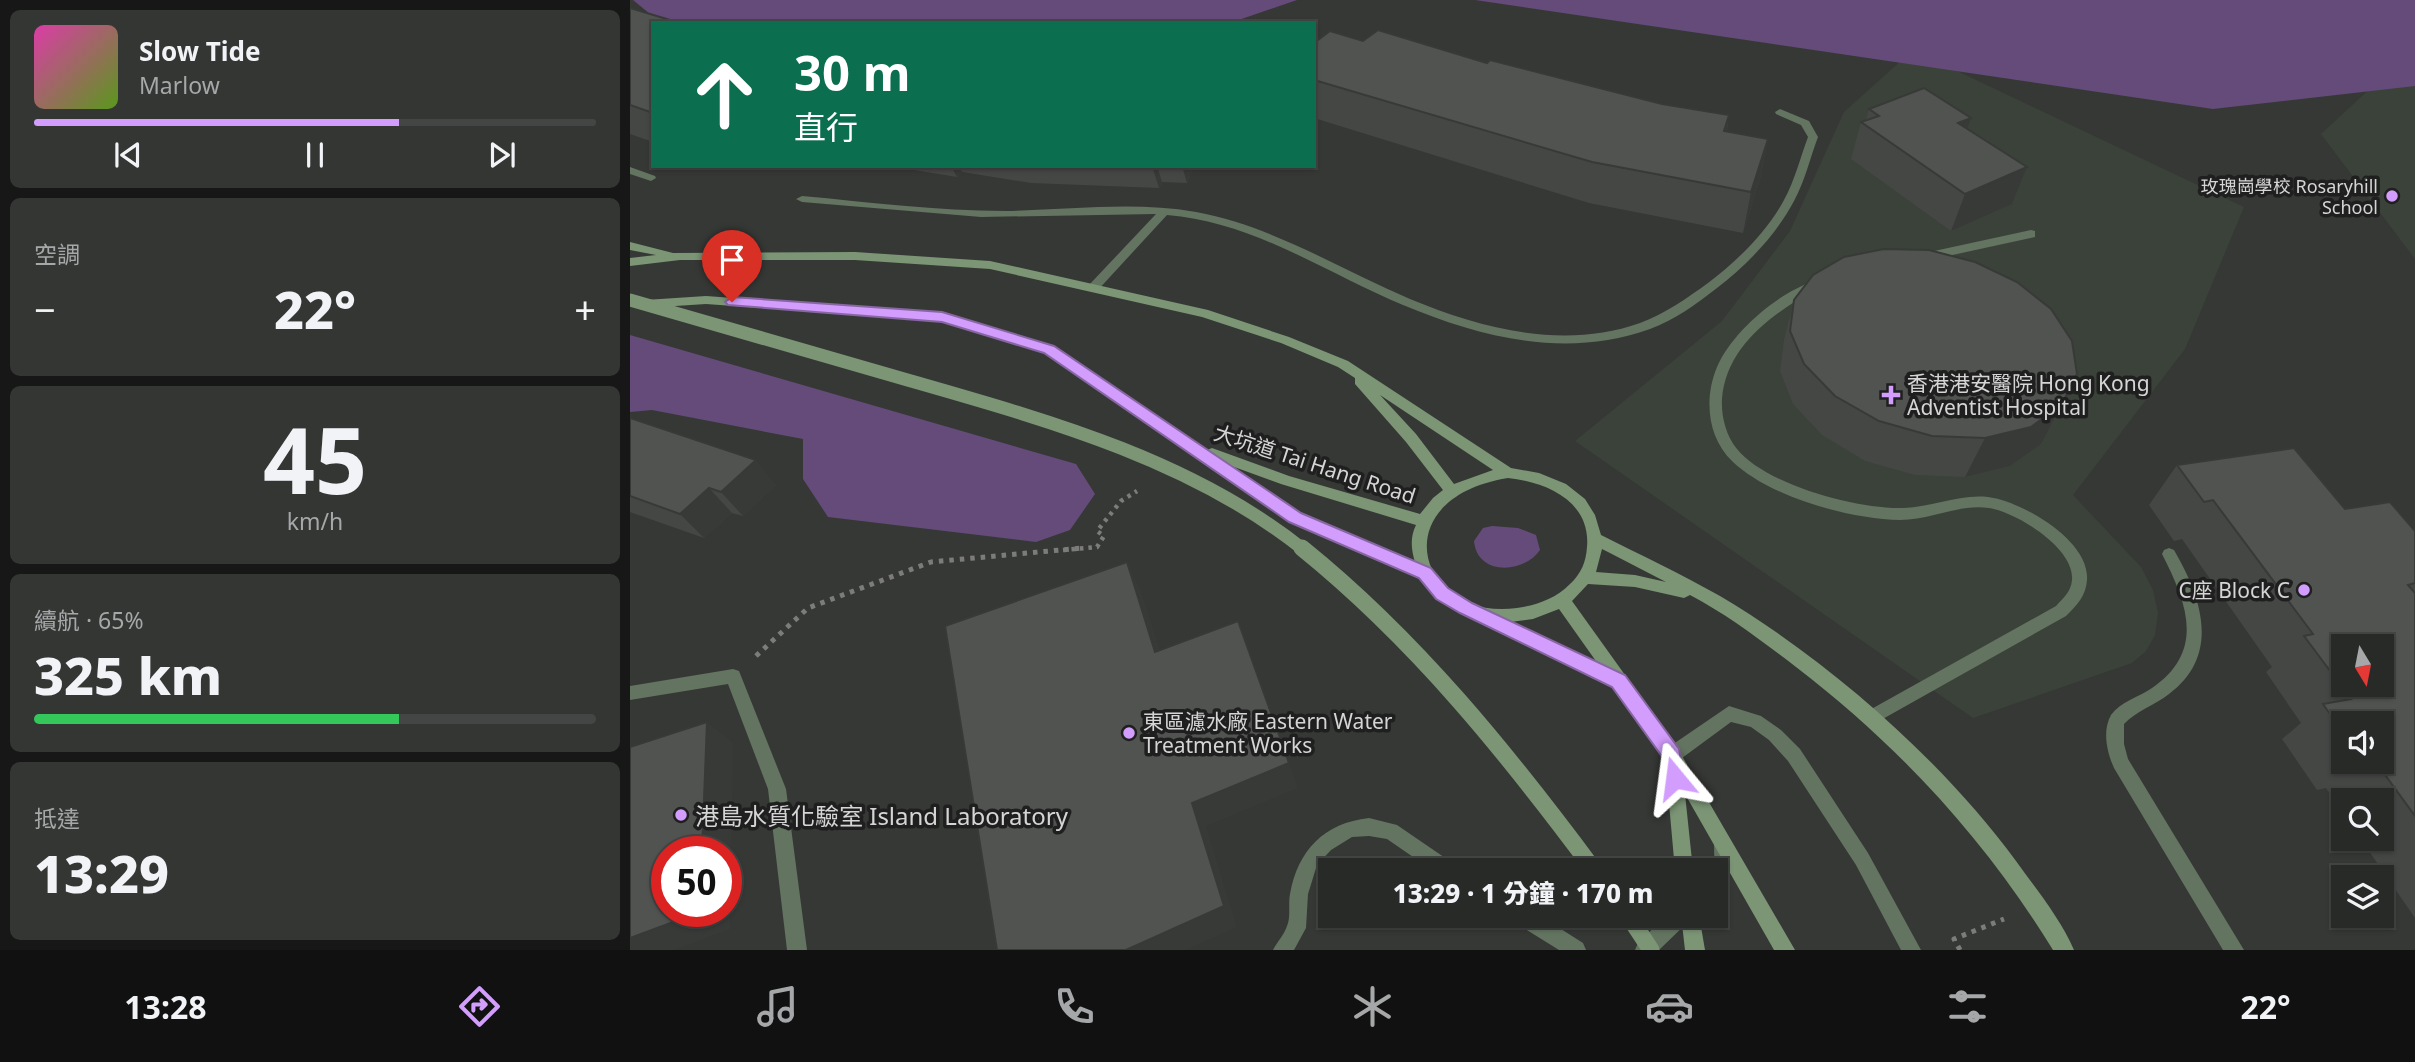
<!DOCTYPE html>
<html lang="zh-TW">
<meta charset="utf-8">
<style>
body{margin:0;font-family:"Noto Sans","Noto Sans TC",sans-serif;background:#343634;color:#f1f3f6;height:100vh;display:flex;flex-direction:column;font-size:26px;white-space:nowrap}
*{box-sizing:border-box;margin:0}
p{font-size:23px;color:#a5a7a8}
.icon{flex:none;width:38px;height:38px;fill:none;stroke:currentColor;stroke-width:2;stroke-linecap:round;stroke-linejoin:round}
.map{position:relative;flex:1;overflow:hidden}
.details{display:flex;flex-direction:column;gap:10px;padding:10px;background:#161716;width:630px}
.details>*{flex:none}
.guide{position:absolute;left:21px;top:21px;width:665px;height:147px;border-radius:0px;box-shadow:0 2px 5px #0004,0 0 0 2px #444645;background:#0b6e4f;color:#fff;overflow:hidden}
.needle{width:46px;rotate:170deg}
.tools{position:absolute;left:1701px;top:634px;display:grid;gap:14px}
.tools a{display:grid;place-items:center;width:63px;height:63px;border-radius:0px;background:#282a28;box-shadow:0 2px 5px #0004,0 0 0 2px #444645;font-size:35px}
.speed{position:absolute;left:21px;top:836px;display:flex;gap:14px;font-size:35px;font-weight:700;text-align:center}
.speed>*{display:grid;place-content:center;width:91px;height:91px;border-radius:50%;background:#282a28;box-shadow:0 2px 5px #0004,0 0 0 2px #444645;line-height:1}
.speed .limit{border:10px solid #d22;background:#fff;color:#111}
.pin{position:absolute;display:grid;place-items:center;width:60px;height:60px;color:#fff;margin:-72px -30px;border-radius:50% 50% 50% 0;rotate:-45deg;box-shadow:0 0 7px #0007}
.pin .icon{rotate:45deg}
.me{position:absolute;width:77px;margin:-38px;rotate:344deg;stroke-linejoin:round;filter:drop-shadow(0 0 5px #0008)}
.turn{display:flex;align-items:center;gap:24px;height:147px;padding:0 28px;font-size:32px}
.turn .icon{width:91px;height:91px;stroke-width:2.5}
.turn b{display:block;font-size:49px;line-height:60px}
.big{font-size:52px;font-weight:800;line-height:1.1}
.details .widget{flex:1;display:flex;flex-direction:column;justify-content:center;gap:10px;min-width:0;padding:0 24px;border-radius:10px;background:#343634}
.details .dial{align-items:center;gap:0}
.dial b{font-size:91px;line-height:1}
.song{display:flex;align-items:center;gap:21px}
.cover{width:84px;height:84px;border-radius:10px;background:linear-gradient(135deg,hsl(320 70% 55%),hsl(90 70% 35%))}
.played{height:7px;border-radius:4px;background:linear-gradient(90deg,#d29dfd 65%,#444645 65%)}
.keys{display:flex;justify-content:space-around;direction:ltr}
.heat{display:flex;justify-content:space-between;align-items:center;font-size:38px;direction:ltr}
.charge{height:10px;border-radius:5px;background:linear-gradient(90deg,#34c759 65%,#444645 0)}
.trip{position:absolute;left:688px;top:858px;width:410px;height:70px;border-radius:0px;background:#282a28;box-shadow:0 2px 5px #0004,0 0 0 2px #444645;font-weight:800;line-height:70px;text-align:center}
.tab-bar{display:flex;height:112px;justify-content:space-around;align-items:center;background:#101110;color:#a5a7a8}
.tab-bar .icon{width:49px;height:49px}
.tab-bar .current{color:#d29dfd}
.tab-bar b{font-size:32px;color:#f1f3f6}
main{display:flex;flex:1;min-height:0}
.map>svg:first-child{display:block}
.built{fill:#3b423a}
.green{fill:#644b79}
.lines{fill:none;stroke-linecap:round;stroke-linejoin:round}
.path-far1{stroke:#7c7d7b;stroke-width:4.5;stroke-dasharray:3.5 5;stroke-linecap:butt}
.path{stroke:#7c7d7b;stroke-width:5;stroke-dasharray:4.5 6;stroke-linecap:butt}
.service{fill:#637460;fill-rule:evenodd}
.pedestrian{fill:#637460;fill-rule:evenodd}
.secondary{fill:#7b9575;fill-rule:evenodd}
.secondary-bridge-far1{stroke:#7b9575;stroke-width:13}
.secondary-bridge{stroke:#7b9575;stroke-width:17}
.wall{fill:#454745;fill-rule:evenodd}
.shaded-wall{fill:#383a38}
.building{fill:#505350;stroke:#383a38;stroke-width:2;fill-rule:evenodd}
.route{fill:#d29dfd;stroke:#8866a4;stroke-width:2}
.poi-dot{fill:#d29dfd;stroke:#1e1f1e;stroke-width:2.5}
.labels{text-anchor:middle;dominant-baseline:central;stroke-width:7;stroke-linejoin:round;paint-order:stroke}
.far-poi-label{font-size:18px;fill:#d4d5d4;stroke:#1e1f1e;text-anchor:end}
.poi-label{font-size:21px;fill:#d4d5d4;stroke:#1e1f1e;text-anchor:start}
.street-label{font-size:21px;fill:#d4d5d4;stroke:#1e1f1e}
.near-poi-label{font-size:24px;fill:#d4d5d4;stroke:#1e1f1e;text-anchor:start}
</style>
<main>
<section class="details">
<div class="widget">
<div class="song"><i class="cover"></i><div><b>Slow Tide</b><p>Marlow</p></div></div>
<div class="played"></div>
<div class="keys"><svg class="icon" aria-label="previous" viewBox="0 0 24 24"><path d="M18 5L8 12l10 7zM5 5v14"/></svg><svg class="icon" aria-label="pause" viewBox="0 0 24 24"><path d="M8 5v14M16 5v14"/></svg><svg class="icon" aria-label="next" viewBox="0 0 24 24"><path d="M6 5l10 7-10 7zM19 5v14"/></svg></div>
</div>
<div class="widget"><p>空調</p>
<div class="heat"><a>−</a><b class="big">22°</b><a>+</a></div>
</div>
<div class="widget dial"><b>45</b><p>km/h</p></div>
<div class="widget"><p>續航 · 65%</p><b class="big">325 km</b><div class="charge"></div></div>
<div class="widget"><p>抵達</p><b class="big">13:29</b></div>
</section>
<div class="map">
<svg width="1785" height="950" viewBox="0 0 1785 950">
<rect width="100%" height="100%" fill="#363835"/>
<path class="built" d="M1785,47v212l-94,-125z
M1283,50l331,157 -59,142 -112,146 68,72 12,23 5,23 -3,22 -9,16 -14,12 -159,55 -398,-277 147,-120 68,-90 54,-119z"/>
<path class="green" d="M3,0h664l-67,23h-569z
M845,0h940v86l-202,23z
M0,335l446,129 19,30 -25,36 -34,12 -208,-25 -25,-38v-40l-151,-29 -22,2z
M862,526l26,2 18,7 4,15c-16,24 -63,26 -66,-9l9,-13z"/>
<g class="lines">
<path class="path-far1" d="M433,550l34,-3 7,-11 -7,-5 24,-30 16,-10"/>
<path class="path" d="M126,656l52,-48 123,-46 151,-14
M1330,950l-6,-11 50,-20"/>
<path class="service" d="M1150,109l29,12 9,16c-8,21 -13,44 -24,64 -18,34 -47,64 -77,87 -21,16 -42,32 -67,41 -83,30 -168,9 -247,-24 -77,-32 -149,-83 -236,-90l-70,76h-8l-2,-3 2,-3 67,-71 -175,3 -179,-15 -6,-3 6,-3c67,6 135,15 203,15 64,-1 128,-10 191,1 77,14 143,57 214,87 72,30 154,51 230,24 25,-9 47,-25 68,-40 29,-22 58,-50 76,-83 11,-20 16,-42 24,-63l-7,-12 -25,-11 -1,-2z
M0,167l25,9 1,2 -5,3 -21,-7z
M1401,230l4,1v6l-110,24 -6,-4 6,-4z
M1184,281l4,1v6c-43,24 -92,57 -96,111 -1,17 4,37 15,50 29,36 122,61 167,59 28,-1 55,-14 84,-11 33,4 102,43 99,83 -1,16 -10,25 -21,36l-194,109 -6,-3 -2,-5 2,-5 190,-106c7,-8 15,-14 16,-26 3,-32 -56,-68 -83,-72 -31,-4 -59,12 -89,12 -51,-1 -131,-23 -168,-59 -25,-24 -28,-63 -15,-94 15,-35 61,-74 97,-86z
M1539,548l5,2c28,48 47,105 -5,144 -14,11 -33,17 -45,30v20l4,15 116,191h-21l-109,-182c-7,-16 -12,-37 -3,-53 9,-13 28,-18 41,-27 54,-37 35,-85 10,-134l2,-4z
M103,669l6,2 2,5 45,113 21,161h-20l-19,-161 -40,-105 -98,16v-14z
M739,818l28,7 57,39 3,6h-25l-45,-31 -18,-3 -17,1 -21,13 -14,15 -9,29 -2,34 -12,22h-21c4,-8 11,-15 14,-24 4,-9 1,-22 3,-32 8,-44 34,-71 79,-76z
M1093,835l6,3c7,16 4,48 -14,55l-1,-49 3,-6z
M882,915h27l44,28 3,7h-27l-45,-28z
M1037,915h23l-2,7 -29,28h-24l3,-7z"/>
<path class="pedestrian" d="M1099,706l32,10 20,14 19,19 68,104 53,97h-20l-45,-85 -68,-104 -19,-21 -18,-13 -20,-5 -53,39 -6,2 -6,-2 -3,-6 3,-6z"/>
<path class="secondary" d="M0,242l43,11 182,-1 135,9 218,49 81,27 59,24 163,107 28,5 27,11 19,15 10,16 6,20c40,20 80,39 119,61 108,64 221,163 296,265 20,28 44,57 58,89h-21c-69,-112 -153,-203 -257,-283 -34,-26 -68,-52 -106,-72l-6,3 -49,-11 -47,-3 -16,17 106,148 117,201h-21l-89,-156 8,76h-18l-10,-111 -50,-72 -133,-64 -3,-4c-25,-6 -43,-19 -58,-41l-131,-56 -245,-170 -103,-31 -236,-17 -61,4 -6,-4 6,-4 61,-4 236,17 111,33 154,104 5,-2 77,28 131,38 13,-16 10,-8 -37,-48 -51,-58v-6l-17,-11 -57,-24 -79,-26 -212,-48 -135,-9h-175l-50,6v-8l26,-3 -26,-5zM750,395l113,75 -39,14 -38,-50zM596,464l55,20 135,41c-6,12 -5,24 -1,37l-115,-48zM878,478c38,4 83,23 79,69 -1,15 -6,27 -17,37 -15,15 -33,21 -53,24 -98,14 -137,-109 -9,-130zM972,549l6,3 58,30 -31,-7 -39,-3zM929,609l39,55 -88,-42 23,-3z
M1051,915h18l6,35h-20z"/>
<path class="secondary-bridge-far1" d="M0,300c94,27 188,54 281,81 136,39 281,79 393,169"/>
<path class="secondary-bridge" d="M672,548c114,92 205,205 292,322
M998,915l23,35"/>
</g>
<path class="wall" d="M0,8l23,15v119l-23,-8z
M733,41l299,63 67,11 -2,16 41,8 -8,40 -17,54 -154,-30 -275,-85v-75z
M1239,109l98,20 60,38 -15,37 -61,27 -100,-72 10,-37 5,-2z
M259,166h305l-7,17 -25,-1 -3,6 -128,-5 -69,-11 -5,5z
M1164,300l268,104 -21,40 -31,22 -45,11 -50,-2 -50,-14 -43,-26 -29,-31 -13,-33 4,-31z
M0,418l146,67 -33,31 -11,-3 -28,25 -74,-26z
M1547,465l168,44 70,22v387l-55,-80h22v-38h-39v13l-17,-25 -9,2 -35,-51 19,-16 -35,-51 6,-5 -90,-128 -8,2 -25,-36zM1713,723l39,38h-39z"/>
<path class="shaded-wall" d="M1099,115l-6,41 1,-25z
M1341,118l-13,37v-32z
M1138,139l-8,40 -17,54 8,-41z
M321,166h8l3,6 -5,5z
M522,166h5l5,16 -3,6z
M552,166h12l-7,17z
M1397,167l-15,37 -61,27 14,-37z
M1432,404l-21,40 -31,22 -45,11 20,-39z
M126,460l20,25 -33,31 -22,-24z
M79,488l23,25 -28,25 -24,-24z
M497,562l14,29 28,88 -14,-27z
M608,621l60,167 -92,38 31,101 -51,23h-60l66,-147z
M77,722l26,21 -3,186 -55,21h-45v-12l70,-26h26v-60h-24z"/>
<path class="building" d="M0,8l50,15h-27v90l-23,-8z
M748,30l109,33 3,-3 172,44 67,11 -5,16 44,8 -17,53 -159,-30 -278,-82v-37l16,-12 33,10z
M1294,88l47,30 -13,5 69,44 -62,27 -104,-72 18,-6 -10,-7z
M1254,249l45,1 46,12 42,20 34,27 21,32 5,33 -15,30 -31,23 -46,11 -53,-2 -53,-15 -44,-25 -31,-32 -14,-33 4,-31 19,-25 31,-18z
M0,418l126,42 -35,32 -12,-4 -29,26 -50,-18z
M1664,448l51,61 45,-7 25,29v52l-7,2 7,8v223l-40,-55h7v-38h-39v10l-20,-29 28,-5 -47,-63 9,-2 -100,-134 -9,2 -27,-37zM1713,646h39v38h-39z
M497,562l28,90 83,-31 51,142 -97,40 32,103 -98,44h-129l-52,-324z
M77,722l-5,130h-35v60h33l-70,26v-191z"/>
<path class="route" d="M102,297l210,15 112,34 247,167 130,55 17,20 24,15 153,72 54,74 6,29 -3,7 -7,3 -7,-3 -5,-27 -51,-71 -152,-74 -24,-14 -17,-21 -130,-56 -245,-169 -102,-31 -214,-17 -3,-3z"/>
<g class="poi-dot">
<circle cx="1762" cy="196" r="7"/>
<path d="M1257.5 384.5h7v7h7v7h-7v7h-7v-7h-7v-7h7z"/>
<circle cx="1674" cy="590" r="7"/>
<circle cx="499" cy="733" r="7"/>
<circle cx="51" cy="815" r="7"/>
</g>
<g class="labels">
<g class="far-poi-label">
<text x="1748" y="186">玫瑰崗學校 Rosaryhill<tspan x="1748" dy="21">School</tspan></text>
</g>
<g class="poi-label">
<text x="1277" y="383">香港港安醫院 Hong Kong<tspan x="1277" dy="24">Adventist Hospital</tspan></text>
<text x="1660" y="590" text-anchor="end">C座 Block C</text>
<text x="513" y="721">東區濾水廠 Eastern Water<tspan x="513" dy="24">Treatment Works</tspan></text>
</g>
<g class="street-label">
<text transform="translate(685 464) rotate(18)">大坑道 Tai Hang Road</text>
</g>
<g class="near-poi-label">
<text x="65" y="815">港島水質化驗室 Island Laboratory</text>
</g>
</g>
</svg>
<div class="tools">
<a><svg class="needle" viewBox="-14 -14 28 28"><path d="M0-13l5 13h-10z" fill="#e53935"/><path d="M0 13l5-13h-10z" fill="#a5a7a8"/></svg></a>
<a><svg class="icon" aria-label="sound" viewBox="0 0 24 24"><path d="M4 9h4l5-4v14l-5-4H4zM17 9q2 3 0 6"/></svg></a>
<a><svg class="icon" aria-label="search" viewBox="0 0 24 24"><circle cx="10" cy="10" r="6"/><path d="M15 15l6 6"/></svg></a>
<a><svg class="icon" aria-label="layers" viewBox="0 0 24 24"><path d="M12 4l9 5-9 5-9-5zM3 14l9 5 9-5"/></svg></a>
</div>
<div class="speed"><div class="limit">50</div></div>
<div class="pin" style="left:102px;top:302px;background:#d93025"><svg class="icon" aria-label="arrive" viewBox="0 0 24 24"><path d="M6 21V4h12l-3 4 3 4H6"/></svg></div>
<svg class="me" style="left:1045px;top:778px" viewBox="-20 -20 40 40"><path d="M0-17L14 15 0 8-14 15z" fill="#d29dfd" stroke="#fff" stroke-width="4"/></svg>
<div class="trip">13:29 · 1 分鐘 · 170 m</div>
<div class="guide">
<div class="turn"><svg class="icon" aria-label="ahead" viewBox="0 0 24 24"><path d="M12 20V5M6 11l6-6 6 6"/></svg><div><b>30 m</b>直行</div></div>
</div>
</div>
</main>
<nav class="tab-bar">
<b>13:28</b>
<svg class="icon current" aria-label="directions" viewBox="0 0 24 24"><path d="M12 3l9 9-9 9-9-9zM9 14v-3h6M13 9l2 2-2 2"/></svg>
<svg class="icon" aria-label="music" viewBox="0 0 24 24"><path d="M9 18V5l10-2v13"/><circle cx="6" cy="18" r="3"/><circle cx="16" cy="16" r="3"/></svg>
<svg class="icon" aria-label="phone" viewBox="0 0 24 24"><path d="M5 4h4l2 5-3 2q2 4 5 5l2-3 5 2v4C11 20 4 13 5 4z"/></svg>
<svg class="icon" aria-label="climate" viewBox="0 0 24 24"><path d="M12 3v18M4 7l16 10M4 17L20 7"/></svg>
<svg class="icon" aria-label="car" viewBox="0 0 24 24"><path d="M5 17H2v-5l4-1 3-4h7l3 4 3 1v5h-3M9 17h6M6 11h13"/><circle cx="7" cy="17" r="2"/><circle cx="17" cy="17" r="2"/></svg>
<svg class="icon" aria-label="filters" viewBox="0 0 24 24"><path d="M4 7h16M4 17h16"/><circle cx="9" cy="7" r="2"/><circle cx="15" cy="17" r="2"/></svg>
<b>22°</b>
</nav>
